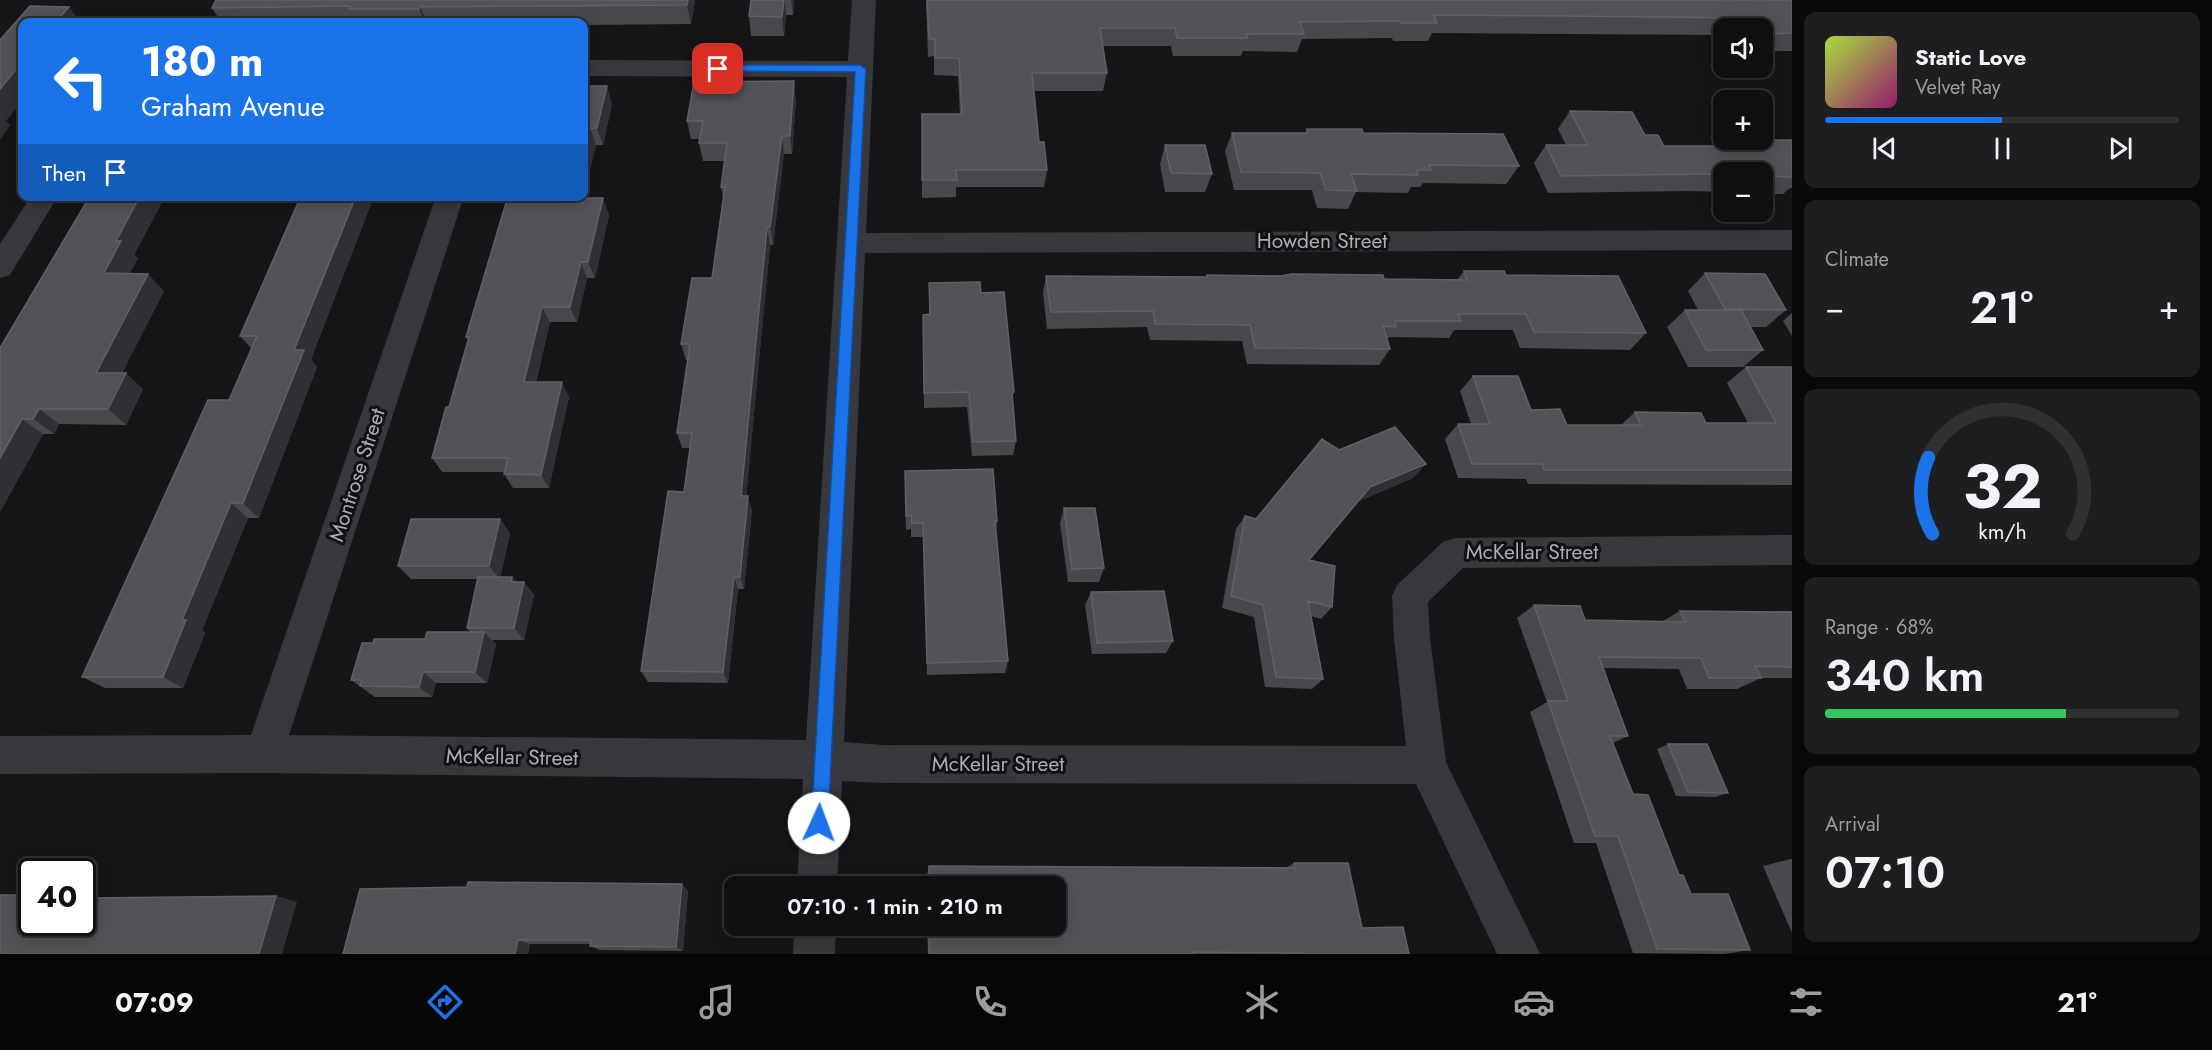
<!DOCTYPE html>
<meta charset="utf-8">
<style>
body{margin:0;font-family:Jost,sans-serif;background:#1e1e20;color:#f1f3f6;height:100vh;display:flex;flex-direction:column;font-size:22px;white-space:nowrap}
*{box-sizing:border-box;margin:0}
p{font-size:20px;color:#9c9d9f}
.icon{flex:none;width:33px;height:33px;fill:none;stroke:currentColor;stroke-width:2;stroke-linecap:round;stroke-linejoin:round}
.map{position:relative;flex:1;overflow:hidden}
.sheet{display:flex;flex-direction:column;gap:12px;padding:12px;background:#09090a;width:420px}
.sheet>*{flex:none}
.hud{position:absolute;left:18px;top:18px;width:570px;height:183px;border-radius:12px;box-shadow:0 3px 15px #0003,0 0 0 2px #303032;background:#1a73e8;color:#fff;overflow:hidden}
.tools{position:absolute;left:1713px;top:18px;display:grid;gap:12px}
.tools a{display:grid;place-items:center;width:60px;height:60px;border-radius:12px;background:#101012;box-shadow:0 3px 15px #0003,0 0 0 2px #303032;font-size:30px}
.speed{position:absolute;left:18px;top:858px;display:flex;gap:12px;font-size:30px;font-weight:700;text-align:center}
.speed>*{display:grid;place-content:center;width:78px;height:78px;border-radius:50%;background:#101012;box-shadow:0 3px 15px #0003,0 0 0 2px #303032;line-height:1}
.speed .limit{border:3px solid #111;border-radius:9px;background:#fff;color:#111}
.pin{position:absolute;display:grid;place-items:center;width:51px;height:51px;color:#fff;margin:-26px;border-radius:12px;box-shadow:0 3px 9px #0006}
.me{position:absolute;width:66px;margin:-33px;rotate:2deg;stroke-linejoin:round;filter:drop-shadow(0 0 4px #0008)}
.turn{display:flex;align-items:center;gap:21px;height:126px;padding:0 24px;font-size:27px}
.turn .icon{width:78px;height:78px;stroke-width:2.5}
.turn b{display:block;font-size:42px;line-height:51px}
.then{display:flex;align-items:center;height:57px;padding:0 24px;background:#0003;gap:12px;font-size:22px}
.big{font-size:45px;font-weight:600;line-height:1.1}
.sheet .card{flex:1;display:flex;flex-direction:column;justify-content:center;gap:9px;min-width:0;padding:0 21px;border-radius:12px;background:#1e1e20}
.sheet .dial{align-items:center;gap:0}
.dial svg{height:156px;overflow:visible;fill:none;stroke:#303032;stroke-width:7;stroke-linecap:round;text-anchor:middle}
.dial text{fill:#f1f3f6;stroke:none}
.song{display:flex;align-items:center;gap:18px}
.cover{width:72px;height:72px;border-radius:9px;background:linear-gradient(135deg,hsl(80 70% 55%),hsl(320 70% 35%))}
.played{height:6px;border-radius:3px;background:linear-gradient(90deg,#1a73e8 50%,#303032 50%)}
.keys{display:flex;justify-content:space-around;direction:ltr}
.heat{display:flex;justify-content:space-between;align-items:center;font-size:33px;direction:ltr}
.charge{height:9px;border-radius:4px;background:linear-gradient(90deg,#34c759 68%,#303032 0)}
.trip{position:absolute;left:724px;top:876px;width:342px;height:60px;border-radius:12px;background:#101012;box-shadow:0 3px 15px #0003,0 0 0 2px #303032;font-weight:600;line-height:60px;text-align:center}
.menu{display:flex;height:96px;justify-content:space-around;align-items:center;background:#060607;color:#9c9d9f}
.menu .icon{width:42px;height:42px}
.menu .on{color:#1a73e8}
.menu b{font-size:27px;color:#f1f3f6}
main{display:flex;flex:1;min-height:0}
.map>svg:first-child{display:block}
.lines{fill:none;stroke-linecap:round;stroke-linejoin:round}
.minor{fill:#37383d;fill-rule:evenodd}
.wall{fill:#47494d}
.shaded-wall{fill:#2f3033}
.building{fill:#525359;stroke:#5f6168;stroke-width:1.5}
.route{fill:#1a73e8;stroke:#114b97;stroke-width:1.5}
.labels{text-anchor:middle;dominant-baseline:central;stroke-width:6;stroke-linejoin:round;paint-order:stroke}
.street-label{font-size:21px;fill:#a8adb8;stroke:#111113}
</style>
<main>
<div class="map">
<svg width="1792" height="954" viewBox="0 0 1792 954">
<rect width="100%" height="100%" fill="#161618"/>
<g class="lines">
<path class="minor" d="M852,0h24l-10,233 926,-3v20l-927,3 -21,489 39,3 523,1 -12,-108 -2,-42 5,-11 46,-43 12,-4 337,-3v30l-329,3 -35,34 2,36 16,124 94,192h-43l-81,-170 -533,-1 -41,-2 -5,105h-40l6,-107 -539,-6 -264,1v-38l251,-1 185,-539h28l-175,539 517,5 41,-663 -263,-1v-16l264,1z
M31,196h27l-48,79 -10,3v-34z
M794,926h42l-1,28h-42z"/>
</g>
<path class="wall" d="M216,0h479l-4,24 -107,1v-3h-363l-9,-14z
M751,0h43l-1,15h-7l-2,21h-33l-2,-20z
M926,0h866v51h-30v-23h-38v7l-292,-2 -4,8h-35l-1,-3 -90,1 -5,13 -54,-1 -2,5h-68l-2,-10h-68l4,27 -4,18h-69l5,51 8,28 -3,17h-88v10l-34,1v-84h38l-2,-38 -24,-1v-19l-6,1z
M584,86l28,18 -9,41h-7l-13,53 26,17 -14,63h-8l-10,44h-27l-14,60 33,15 -20,91h-36l-9,-14 1,-2h-63l-10,-14 17,-51 19,-66 -2,-4z
M796,100l-4,54h-8l-11,91h-3l-24,251 6,14 -8,79h-6l-10,94 -80,-1 -7,-11 43,-179 6,-44h-8l-5,-15 11,-73h-2l-5,-16 31,-66 11,-80 -2,-11 4,-26h-22l-4,-18 1,-4h-9l-4,-18z
M1570,111l75,24 19,11h57l6,-6h65v48h-2l-7,6h-21v-22h-38v20l-35,-1 -141,2 -14,-30 12,-18h20l-8,-16z
M1307,129l56,4 156,33 -13,18 -83,-1 -3,4h-9l-3,6 -52,-1 -8,17 -31,-1 -5,-18h-78l-9,-39 7,-18h73z
M1165,145l47,29 -7,18h-40l-5,-28z
M90,196h75l-31,59 4,3 -9,16 35,17 -42,82 21,16 -17,36 -67,-1 -5,10h-11l-43,78v-164z
M301,196h73l-63,163 6,8 -58,151h-11l-46,112 3,3 -22,55h-78l-23,-11 147,-277 23,-51 -12,-13z
M1464,271l42,4 140,58 -16,17 -110,-2 -7,-18h-59l-5,8 -60,-1 -2,3 3,9 -11,16 -132,-1 -5,-23 -92,-1 -3,-13 -100,2 -4,-36 3,-17 161,1v-2l250,5z
M1705,273l81,37 -20,17h-15l12,23 -20,17h-55l-21,-40 18,-17h13l-10,-19z
M929,283l52,10 33,99 -2,7 4,42 -3,14 -41,1 -5,-49 -43,1 -1,-93 6,-1z
M1792,313v23l-9,-15z
M1746,367l46,1v117l-264,-1 -2,-5 -68,-1 -13,-39 13,-15h13l-11,-33 13,-15 58,34 36,15h54l14,-13 71,11h42l-21,-40z
M1339,450l87,14 -13,14 -54,23 -50,59 23,47 -11,12 -10,-3 12,63 -11,10 -47,-2 -11,-70 -32,-9 14,-79 9,-13 11,3z
M905,471l92,50 -1,9 12,131 -3,12 -78,2 -4,-138h-12v-8l-5,1z
M1064,508l40,60 -5,14h-31l-8,-59z
M500,519l10,15 -10,43h12l4,5h8l10,13 -10,45h-32l4,4 -9,39h-51l-4,14h-57l-24,-17 22,-37 52,-4 45,-7 -3,-4 11,-49h-67l-13,-13z
M1091,592l82,49 -7,12 -74,1 -7,-49z
M1534,605l51,15 78,1 17,-10 112,1v66h-31l-24,11h-50l-8,-20 -76,-1 25,68 -15,7 20,51 58,100 59,56 -26,4 -91,-1 -37,-110h-22l-44,-131 17,-10 -30,-84z
M1668,744l60,49 -13,4 -39,-1 -19,-47z
M1791,859h1v74l-29,-67z
M1294,863l68,65 47,26h-481l-1,-28h129v-40h-129v-11l2,-9 356,2z
M688,890l-5,61 -83,-1 -10,-4v-2h-60l-2,10h-185z"/>
<path class="shaded-wall" d="M688,0h7l-4,24 -4,-19z
M784,0h1l1,15 -2,21 -2,-19z
M791,0h3l-1,15z
M69,7l11,15h-24z
M420,7l7,15h-2l-6,-13z
M22,62v39l-16,20 4,4 -10,15v-51z
M794,81l2,19 -4,54 -2,-18z
M607,86l5,18 -9,41 -6,-17z
M590,128l6,17 -17,70 -6,-17 1,-2h10v-41z
M782,136l2,18 -11,91 -3,-18z
M140,196h25l-31,59 4,3 -18,33 -16,-18 12,-32z
M356,196h18l-63,163 6,8 -58,151 -16,-15 51,-153z
M603,198l6,17 -14,63 -7,-16z
M767,227l3,18 -25,265 -4,-14z
M581,262l6,16 -10,44 -7,-15z
M148,274l16,17 -50,98 -18,-16z
M542,307l8,15 -18,75 -8,-15z
M126,373l17,16 -17,36 -18,-16z
M562,382l7,15 -20,91 -8,-13z
M39,409l20,15 -5,10 -21,-15z
M22,419l21,15 -43,78v-54z
M1426,464l-13,14 -54,23 -60,71 71,-85z
M748,496l4,14 -8,79 -4,-12z
M231,503l17,15 -46,112 3,3 -22,55 -20,-11 19,-57z
M500,519l10,15 -10,45 -11,-13z
M512,577l10,13 2,-8 10,13 -10,45 -10,-12 -3,-46z
M734,577l4,12 -10,94 -5,-11z
M484,632l12,12 -9,39 -12,-11z
M423,672l13,11 -4,14 -13,-10z
M682,884l6,6 -5,61 -7,-4z
M276,896l21,6 -15,52h-23z
M518,940l12,4 -2,10h-13z"/>
<path class="building" d="M216,0h472l-1,5 -267,2 -1,2h-70l1,-3 -138,2z
M751,0h33l-2,17 -33,-1z
M927,0h865v33l-28,1 -2,-3v-3h-2l-7,-10 -185,-2 -134,-1 3,8h-36l-1,-2 -100,1 4,12h-58l2,4h-71l-2,-10h-75l7,45h-75l7,69h5l3,28h-91l1,10h-35v-66h40l-3,-56h-24v-19h-6z
M30,6l39,1 -13,15h-34v40l-22,27v-49z
M794,81l-4,55h-8l-12,91h-3l-26,269h7l-8,81h-6l-11,95 -82,-1 27,-180 16,1 8,-59h-15l13,-89h-9l11,-66h20l13,-91h-4l6,-44h-28l4,-22h-16l7,-39z
M584,86h23l-10,42h-7l-6,27z
M1570,111l62,1 13,23h13l6,11h68l-5,-6h65v37l-30,-1v-4h-38v2h-19l-144,2 -15,-31h42z
M1307,129h55l1,4 140,1 16,32 -90,-1 2,5h-14l1,5 -67,-1 6,17 -31,-1 -6,-17 -79,-1 -9,-39h76z
M1165,145h40l7,29 -41,-1z
M90,196h50l-24,45h5l-17,32 44,1 -52,99h30l-18,36h-69l-6,10h-11l-22,39v-110z
M301,196h55l-62,154h10l-61,153h-12l-49,117h4l-23,57h-81l126,-277h21l28,-64h-17z
M508,196h66l-1,2h30l-15,64h-7l-11,45h-28l-18,75h38l-21,93 -37,-1 4,-16h-76l14,-51h3l20,-70h-3z
M1464,271h40l2,4 112,1 28,57 -112,-1 -8,-18h-68l3,7h-66l1,6 -13,-1 7,23 -135,-1 -5,-23 -95,-1 -2,-13 -102,1 -5,-36 162,1 -1,-2 73,1 12,-2 91,1 1,4 83,1z
M1705,273l60,1 21,36 -61,-1z
M980,282l1,11 23,-1 10,100h-2l4,49 -43,1 -4,-50 -45,1 -1,-78 7,-1 -1,-31z
M1685,310h56l22,40h-57z
M1746,367h45l1,1v102h-248l-2,-6h-70l-14,-40h32l-17,-48h45l13,34 29,-1 7,16h74l-6,-13 66,1 5,10h70z
M1395,427l31,37 -56,23 -61,73 26,6 -3,41 -24,-6 15,78 -47,-2 -13,-72 -32,-9 14,-80 11,3 66,-80 17,11z
M993,469l4,52h-2l13,140 -81,2 -4,-140h-11l-1,-8 -5,1 -1,-45z
M1064,508h31l9,60 -32,1z
M411,519h89l-11,47h-91z
M478,577h34l-1,5h13l-10,46h-47z
M1164,591l9,50 -76,2 -6,-51z
M1534,605l46,1 5,14 100,2 -5,-11 112,1v55l-37,-1 6,12h-52l-8,-20 -102,-1 29,79h-18l23,58 15,1 31,80h4l8,19h37l22,56 -93,-1 -39,-113h-23l-47,-135h20z
M427,632h57l-9,40h-52l-4,15 -59,-1 2,-6h-11l11,-37h11l1,-4h51z
M1668,744h39l21,49 -40,-1z
M1294,863h54l14,65 41,-1 6,27h-107v-1l-109,-1v2h-264v-28h127v-40h-127v-20l366,2z
M468,882l214,2 -6,63 -86,-1 1,-6h-73l-3,14h-172l17,-65 107,-2z
M0,895h32v27h50v-24l194,-2 -17,58h-259z"/>
<path class="route" d="M718,65h142l6,4 -38,754 -3,6 -6,3 -5,-3 -3,-6 44,-751 -141,-1 -2,-2z"/>
<g class="labels">
<g class="street-label">
<text x="1322" y="241">Howden Street</text>
<text transform="translate(357 475) rotate(-72)">Montrose Street</text>
<text x="1532" y="552">McKellar Street</text>
<text transform="translate(512 757) rotate(1)">McKellar Street</text>
<text x="998" y="764">McKellar Street</text>
</g>
</g>
</svg>
<div class="tools">
<a><svg class="icon" aria-label="sound" viewBox="0 0 24 24"><path d="M4 9h4l5-4v14l-5-4H4zM17 9q2 3 0 6"/></svg></a>
<a>+</a>
<a>−</a>
</div>
<div class="speed"><div class="limit">40</div></div>
<div class="pin" style="left:718px;top:69px;background:#d93025"><svg class="icon" aria-label="arrive" viewBox="0 0 24 24"><path d="M6 21V4h12l-3 4 3 4H6"/></svg></div>
<svg class="me" style="left:819px;top:823px" viewBox="-20 -20 40 40"><circle r="19" fill="#fff"/><path d="M0-13L10 11 0 6-10 11z" fill="#1a73e8"/></svg>
<div class="trip">07:10 · 1 min · 210 m</div>
<div class="hud">
<div class="turn"><svg class="icon" aria-label="left" viewBox="0 0 24 24"><path d="M17 20v-9H6M10 6l-5 5 5 5"/></svg><div><b>180 m</b>Graham Avenue</div></div>
<div class="then">Then<svg class="icon" aria-label="arrive" viewBox="0 0 24 24"><path d="M6 21V4h12l-3 4 3 4H6"/></svg></div>
</div>
</div>
<section class="sheet">
<div class="card">
<div class="song"><i class="cover"></i><div><b>Static Love</b><p>Velvet Ray</p></div></div>
<div class="played"></div>
<div class="keys"><svg class="icon" aria-label="previous" viewBox="0 0 24 24"><path d="M18 5L8 12l10 7zM5 5v14"/></svg><svg class="icon" aria-label="pause" viewBox="0 0 24 24"><path d="M8 5v14M16 5v14"/></svg><svg class="icon" aria-label="next" viewBox="0 0 24 24"><path d="M6 5l10 7-10 7zM19 5v14"/></svg></div>
</div>
<div class="card"><p>Climate</p>
<div class="heat"><a>−</a><b class="big">21°</b><a>+</a></div>
</div>
<div class="card dial"><svg viewBox="0 0 100 80">
<path d="M14 69A42 42 0 1 1 86 69"/>
<path d="M14 69A42 42 0 0 1 12 30" stroke="#1a73e8"/>
<text x="50" y="56" font-size="32" font-weight="700">32</text>
<text x="50" y="72" font-size="11">km/h</text>
</svg></div>
<div class="card"><p>Range · 68%</p><b class="big">340 km</b><div class="charge"></div></div>
<div class="card"><p>Arrival</p><b class="big">07:10</b></div>
</section>
</main>
<nav class="menu">
<b>07:09</b>
<svg class="icon on" aria-label="directions" viewBox="0 0 24 24"><path d="M12 3l9 9-9 9-9-9zM9 14v-3h6M13 9l2 2-2 2"/></svg>
<svg class="icon" aria-label="music" viewBox="0 0 24 24"><path d="M9 18V5l10-2v13"/><circle cx="6" cy="18" r="3"/><circle cx="16" cy="16" r="3"/></svg>
<svg class="icon" aria-label="phone" viewBox="0 0 24 24"><path d="M5 4h4l2 5-3 2q2 4 5 5l2-3 5 2v4C11 20 4 13 5 4z"/></svg>
<svg class="icon" aria-label="climate" viewBox="0 0 24 24"><path d="M12 3v18M4 7l16 10M4 17L20 7"/></svg>
<svg class="icon" aria-label="car" viewBox="0 0 24 24"><path d="M5 17H2v-5l4-1 3-4h7l3 4 3 1v5h-3M9 17h6M6 11h13"/><circle cx="7" cy="17" r="2"/><circle cx="17" cy="17" r="2"/></svg>
<svg class="icon" aria-label="filters" viewBox="0 0 24 24"><path d="M4 7h16M4 17h16"/><circle cx="9" cy="7" r="2"/><circle cx="15" cy="17" r="2"/></svg>
<b>21°</b>
</nav>
